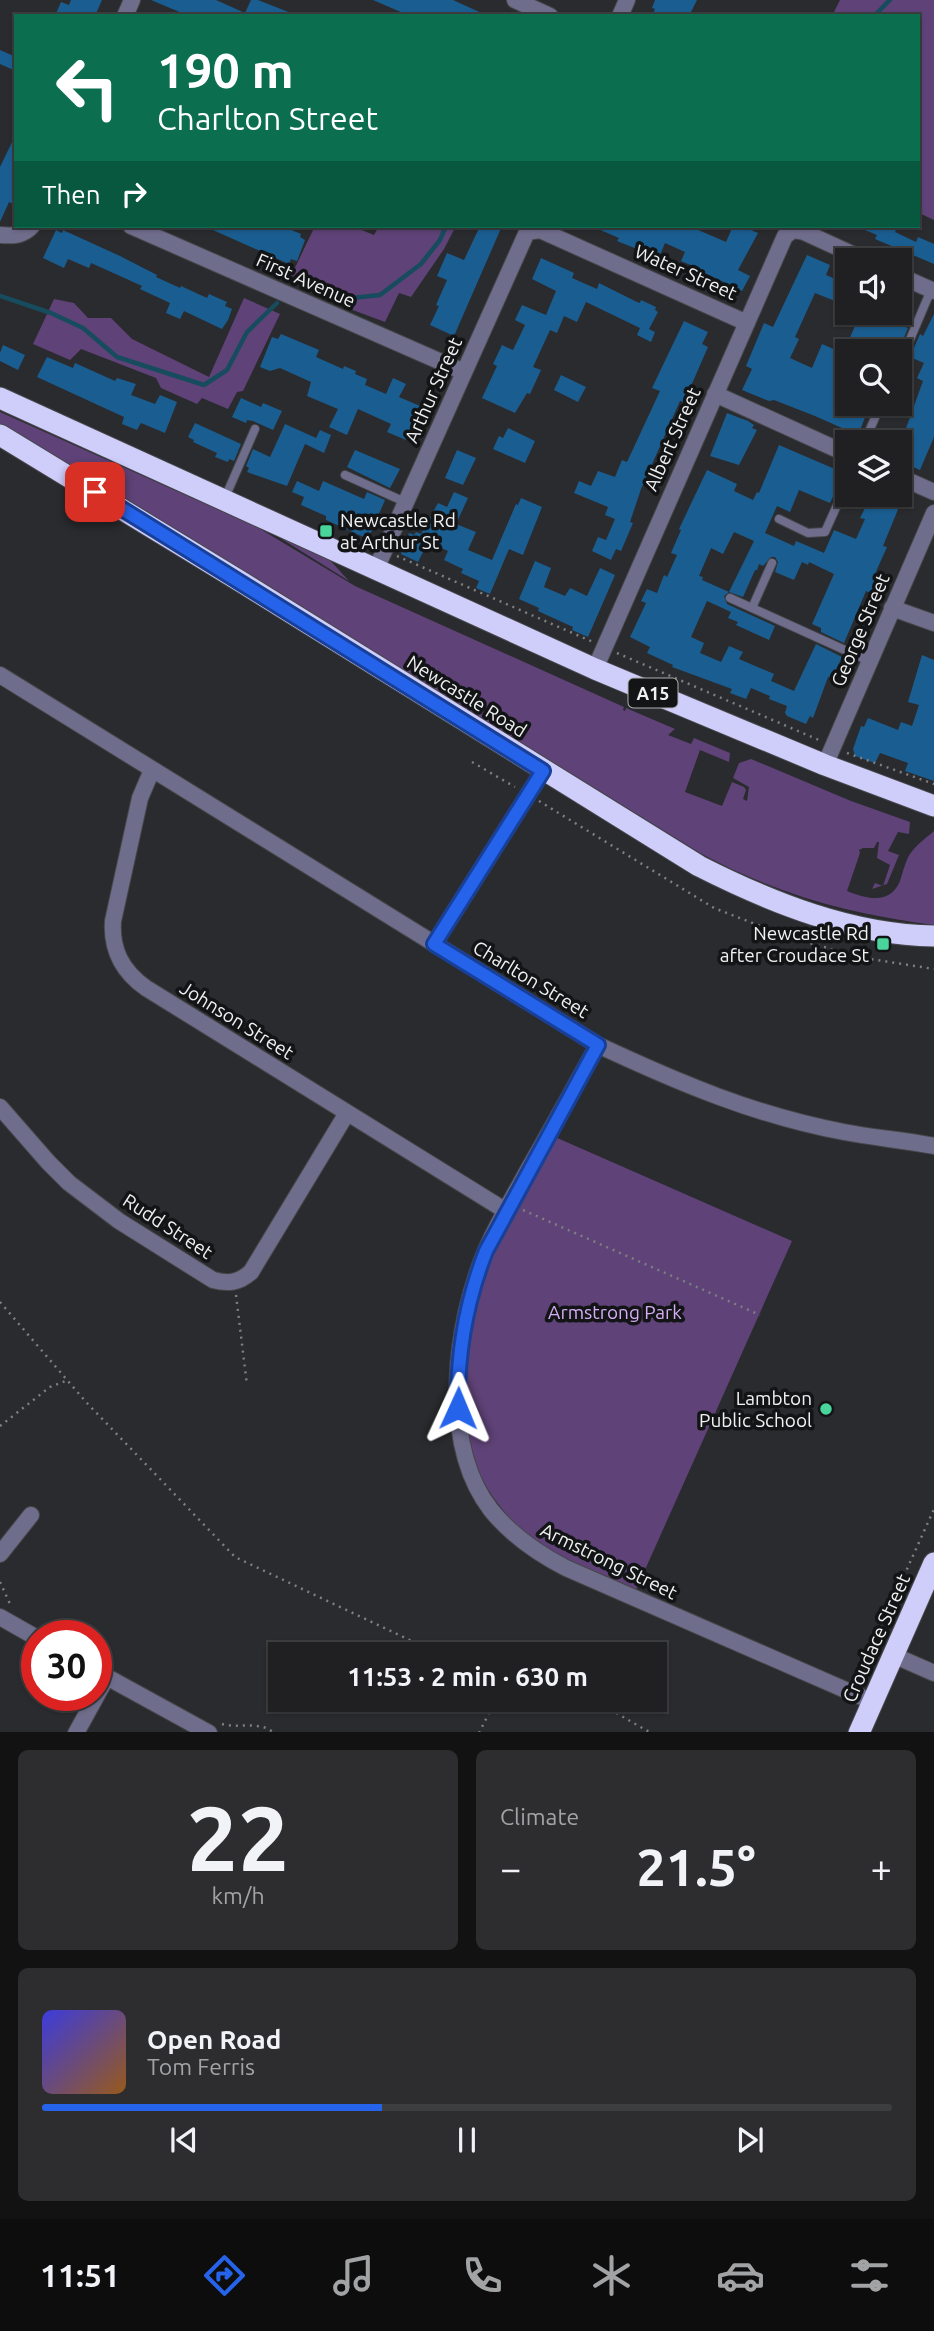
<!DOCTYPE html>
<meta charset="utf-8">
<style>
body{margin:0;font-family:Ubuntu,sans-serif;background:#2d2d2f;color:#f1f3f6;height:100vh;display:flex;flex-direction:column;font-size:26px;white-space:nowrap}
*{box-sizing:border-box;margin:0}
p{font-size:23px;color:#a2a3a5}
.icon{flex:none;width:38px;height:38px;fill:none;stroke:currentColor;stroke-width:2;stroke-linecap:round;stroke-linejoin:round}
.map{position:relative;height:1732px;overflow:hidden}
.panel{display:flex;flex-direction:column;gap:18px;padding:18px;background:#121213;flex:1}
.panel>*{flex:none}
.hud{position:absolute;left:14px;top:14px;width:906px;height:214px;border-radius:0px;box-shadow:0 2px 5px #0004,0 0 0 2px #3d3e40;background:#0b6e4f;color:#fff;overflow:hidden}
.controls{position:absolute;left:835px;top:248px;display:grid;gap:14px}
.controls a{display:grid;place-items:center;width:77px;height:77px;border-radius:0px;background:#202022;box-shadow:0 2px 5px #0004,0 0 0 2px #3d3e40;font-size:35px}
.speed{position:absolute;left:21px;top:1620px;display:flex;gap:14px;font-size:35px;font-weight:700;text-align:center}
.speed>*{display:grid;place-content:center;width:91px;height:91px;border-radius:50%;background:#202022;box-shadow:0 2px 5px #0004,0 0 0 2px #3d3e40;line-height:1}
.speed .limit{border:10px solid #d22;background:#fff;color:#111}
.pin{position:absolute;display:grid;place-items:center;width:60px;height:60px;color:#fff;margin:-30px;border-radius:14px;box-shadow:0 4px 10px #0006}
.me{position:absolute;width:77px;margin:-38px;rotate:1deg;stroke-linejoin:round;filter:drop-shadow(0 0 5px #0008)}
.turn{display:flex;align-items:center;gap:24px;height:147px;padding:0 28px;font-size:32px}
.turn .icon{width:91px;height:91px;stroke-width:2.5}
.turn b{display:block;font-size:49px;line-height:60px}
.then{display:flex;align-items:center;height:66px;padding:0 28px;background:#0003;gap:14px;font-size:26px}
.big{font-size:52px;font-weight:700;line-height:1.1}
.panel .card{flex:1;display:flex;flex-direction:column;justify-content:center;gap:10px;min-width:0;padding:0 24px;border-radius:10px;background:#2d2d2f}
.panel .dial{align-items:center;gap:0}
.dial b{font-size:91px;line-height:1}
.song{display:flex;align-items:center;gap:21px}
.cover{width:84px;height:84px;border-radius:10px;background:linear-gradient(135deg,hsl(240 70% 55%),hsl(30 70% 35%))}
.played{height:7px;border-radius:4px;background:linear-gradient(90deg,#2563eb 40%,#3d3e40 40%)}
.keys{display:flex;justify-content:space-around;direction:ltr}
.heat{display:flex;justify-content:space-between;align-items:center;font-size:38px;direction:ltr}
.panel .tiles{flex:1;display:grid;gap:18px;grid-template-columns:1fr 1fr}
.card:last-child{grid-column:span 2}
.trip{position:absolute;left:268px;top:1642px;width:399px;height:70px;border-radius:0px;background:#202022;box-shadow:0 2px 5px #0004,0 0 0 2px #3d3e40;font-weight:700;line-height:70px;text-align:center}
.tab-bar{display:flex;height:112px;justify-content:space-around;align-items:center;background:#0d0d0e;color:#a2a3a5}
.tab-bar .icon{width:49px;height:49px}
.tab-bar .current{color:#2563eb}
.tab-bar b{font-size:32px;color:#f1f3f6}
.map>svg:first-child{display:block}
.green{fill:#5f4277}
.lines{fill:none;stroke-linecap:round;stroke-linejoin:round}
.stream{stroke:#174c5f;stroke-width:4.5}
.building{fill:#1a5e91}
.lane-casing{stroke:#46474a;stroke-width:10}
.street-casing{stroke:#46474a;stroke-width:18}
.highway-casing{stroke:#46474a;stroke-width:23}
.path{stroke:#7e7f81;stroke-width:2.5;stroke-dasharray:2 5;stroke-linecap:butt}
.lane{stroke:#6f6d8c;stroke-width:8}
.street{stroke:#6f6d8c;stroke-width:16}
.highway{stroke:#cfcdfa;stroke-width:21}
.route-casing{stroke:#184099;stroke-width:18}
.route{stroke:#2563eb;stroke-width:12}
.poi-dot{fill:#49d49c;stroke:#131415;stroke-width:2.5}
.labels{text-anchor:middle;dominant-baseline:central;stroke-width:7;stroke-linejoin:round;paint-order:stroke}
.shield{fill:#131415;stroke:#aeafb0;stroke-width:2}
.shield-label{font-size:18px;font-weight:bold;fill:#f0f1f3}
.street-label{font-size:19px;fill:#f0f1f3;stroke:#131415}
.poi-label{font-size:19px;fill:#f0f1f3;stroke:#131415;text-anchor:end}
.park-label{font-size:19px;fill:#d4adf6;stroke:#131415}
</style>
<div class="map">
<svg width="934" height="1733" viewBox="0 0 934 1733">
<rect width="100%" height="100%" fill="#2a2b2e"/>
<path class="green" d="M840,0h94v220l-15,-7v-197h-87z
M315,226h37l22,9 5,-9h77l-12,23 -33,48 -12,-4 -14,29 -43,-16 -9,-12 -42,-18z
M244,298l36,16 -37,77 -6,1 -9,17 -26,-11 -5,6 -36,-16 -5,-10 -75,-29 -11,11 -37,-16 21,-45 20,4 14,15h23l21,21 77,38z
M0,412l257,115 98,59 269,121 -1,3 2,1 1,-3 49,21 -7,6 23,9 3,-6 36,15 -1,9 -29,-12 -15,42 37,14 10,-24 12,5 2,3 -3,9 4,2 2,-14 -16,-9 6,-15 12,-4 100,42 59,21 -1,12 -11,-2 -10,19 11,4 -12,29 -15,5 3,-6 8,3 7,-21 -13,-7 2,-16h-2l-3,6h-11l-4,2 1,3 -13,38c20,8 43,14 53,-10 3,-9 5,-19 10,-27 5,-8 17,-17 24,-23v94c-85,-11 -158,-31 -234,-72l-494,-305 -206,-124z
M278,535l51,24 20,22 -72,-45z
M555,1137l237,104 -156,349c-37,-15 -76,-29 -110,-53 -6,-5 -12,-13 -17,-20 -15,-17 -26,-33 -34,-54 -18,-44 -10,-133 5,-179 18,-51 49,-99 75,-147z"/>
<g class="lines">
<path class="stream" d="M874,16l16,-16
M0,296l51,17 32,15 34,29 87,28 23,-15 20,-38 30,-29
M342,299l38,-4 41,-31 19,-24 6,-14"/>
</g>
<path class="building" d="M71,0h31l-7,16h-40l6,-14 8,3z
M151,0h65l29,13 6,-13h7l38,15 -107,1z
M373,0h80l35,16h-78z
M655,0h42l-8,16h-37l3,-7 -3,-1z
M0,50l16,7v14l-16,-7z
M16,134v62l-3,8 -4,-2 -9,20v-55z
M204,226h78l19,8 -1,3 5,3 -8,21 -6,-2 -2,5z
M480,226h22l-48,110 -24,-11 9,-19 -3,-1 11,-25 -10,-4 10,-23 17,7z
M591,226h107l-2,3 30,13 7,-16h9l16,7 -20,37 12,6 -8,15 -37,-18 -3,6 -13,-6 4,-7 -12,-5 4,-9 -20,-9 -5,12 -12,-5 -1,3 -30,-12 2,-3z
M855,226h43l-3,6 21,10 2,-5 16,7v20l-59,-25 2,-4z
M56,230l6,3 1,-3 57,26 37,19 -1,2 24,11 1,-2 26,12 2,-4 18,8 -2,4 7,3 -4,11 -6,9 -38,-18 -4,8 -14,-6 4,-10 -30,-14 2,-3 -22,-10 -29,-13 -2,5 -21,-9 -4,9 -21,-10z
M807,255l23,10 -4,10 21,9v16l-9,-4 -3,5 -20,-8 -20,44 4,2 -9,19 22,10 10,-24 25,11v49h16l6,3 -12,31 -17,-7 2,-3 -27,-12 -41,-16 -5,1 -27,-11 10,-21 -6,-3 18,-43 9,4z
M541,258l33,15 -2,5 25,11 2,-6 38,19 3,1 1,-3 15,7 -1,3 3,2 -9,17 6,3 -4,10 -14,-7 3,-7 -54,-26 -9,20 -13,-6 -7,17 -7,-3 -17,37 8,3 -11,24 -3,-1 -12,20 -33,-15 15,-32 -4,-2 9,-19 11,5 12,-25 -10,-5 7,-15 24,10 10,-24 -24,-12z
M878,313h30l-5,13 5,2 -10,24h-54l13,-31 15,6z
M934,314v123l-14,33 -20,-9v-16l23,-64 -6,-3 7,-15 -14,-6 10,-23 3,2z
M684,321l24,11 -6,12 6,3 -24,55 -4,-1 -39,88 -11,33 3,1 -12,28 -5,-2 -5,11 -19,-9 6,-14 8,3 9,-21 -10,-4 3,-8 -34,-14 5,-12 12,5 7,-15 17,6 7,-17 5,2 33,-71 -8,-3z
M281,334l38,16 -3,7 27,12 1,-3 12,5 -1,3 12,5 -2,6 21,9 7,-16 13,6 -7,13 21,9 -14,34 -19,-8 4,-8 -33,-15 -11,26 -18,-8 9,-18 -31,-13 4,-14 -31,-14 -10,3 -10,-4 12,-30 6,2z
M3,345l22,10 -7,15 -18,-9v-8z
M47,357l26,11 2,-5 40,18 2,-3 19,6 -5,11 24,9 5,-9 17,7 -12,31 -24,-10 -4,7 -15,-6 2,-7 -87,-40z
M561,375l25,12 -8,15 -24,-12z
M241,398l20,9 2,-4 19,8 -9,19 -20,-9 -6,-1 -1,3 -14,-6z
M727,413l21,8 6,4 -2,3 5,2 -18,35 -29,-9z
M195,423l46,21 -7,17 -5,-2 -1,3 -13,-5 2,-4 -24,-11 1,-2 -6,-3z
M285,424l31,14 4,-8 11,5 -7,18 -19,-9 -18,42 -40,-14 2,-4 -3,-2 7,-17 17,8z
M508,428l27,13 -10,22 -32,-14 6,-13 4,2z
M779,445l65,28 -14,30 -31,-13 -9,22 -13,-6 -12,27 29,13 2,-5 28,12 10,-23 22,9 9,-20 -5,-1 8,-16 4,1 3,-8h33l-6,14 -3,-2 -16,39 4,1 -13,29 8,4 -7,15 -9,-4 -22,52 -23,-11v-4l-9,-4 22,-50 -25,-12 -1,3 -6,-3 -8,18 -19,-8 3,-10 -3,-5h-4l-8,9 -4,-2 -2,6h-2l-12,27 -14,-5 25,-51 -20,-9 -11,22 -12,-6 -12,28 4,1 -1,3 27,12 -5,4 3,8 48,22 -6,14 -33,-15 2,-3 -10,-4 3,-6 -24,-11 -16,36 13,6 -4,10 21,9 8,-16 14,6 -4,7 35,15 -3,7 23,10 22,-47 26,13 -10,21 -4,-1 -15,41 -3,-2 -4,8 -19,-8 -2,-3 2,-7 -18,-7 1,-3 -19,-8 -5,11 -16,-6 2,-4 -60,-22 1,-2 -26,-12 3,-6 -20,-10 16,-34 -5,-2 6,-12 10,4 7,-18 3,2 10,-22 -6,-2 10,-23 -2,-1 28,-59 30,14 -3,7 19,9 4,-8 2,1z
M355,450l45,19 -10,19 -43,-21z
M457,450l19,8 -13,27 -18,-7z
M297,481l22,10 4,-10 41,18 3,-7 18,8 -17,39 -42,-19v-4l-25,-11 3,-8 -12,-5z
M454,492l14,6 -12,26 20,8 -8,18 24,10 24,-56 2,1 3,-7 21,9 -19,48 -14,-6 -19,45 -14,-6 3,-7 -18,-8 2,-4 -19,-9 4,-9 -20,-9 -10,20 -17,-8 8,-21 5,2 2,-3 5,2 17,-31 9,4z
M535,561l16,7 -7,19 21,9 5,-8 17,8 13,-28 15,7 -27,62 -16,-7 1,-3 -35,-16 1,-3 -20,-9z
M922,655l12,5v121l-29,-10 3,-8 -28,-10 -5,10 -20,-7 -2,-7 8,-23 3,1 4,-9 30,12 3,-8 11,4 7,-21 -11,-3z"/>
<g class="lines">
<g class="lane-casing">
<path id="lane" d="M900,363l31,-73
M864,443l17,-39
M345,475l60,27
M224,500l31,-71
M779,519l29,14 17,-1 22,-49
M730,598l139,63
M752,608l20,-45"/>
</g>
<g class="street-casing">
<path id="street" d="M515,0l35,16
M125,16l7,-16
M620,16l7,-16
M131,226l333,146
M0,235c13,1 23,1 32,-9
M900,276l34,15
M715,394l132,60
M900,477l34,15
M376,569l151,-337 13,-2 207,93
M892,608l42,15
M595,669l190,-433 8,-6 11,2 63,29
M0,675l598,370c79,37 159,71 246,87 30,6 60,8 90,14
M825,765l109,-252
M152,770l-12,28 -27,123c-2,29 9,50 33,67l360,223
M434,944l109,-173
M598,1045c-23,41 -46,83 -70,125 -14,26 -30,52 -42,80 -31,73 -47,193 5,260 21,26 46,43 75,58l307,134
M0,1107l48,55 21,21 50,38 94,59c15,4 26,3 38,-8l96,-159
M0,1554l31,-39
M0,1617l37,21
M893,1655l41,18
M96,1671l113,62
M76,1733l31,-56"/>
</g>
<g class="highway-casing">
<path id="highway" d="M0,398l595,271 230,96 109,41
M0,435l243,148 456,283c73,37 153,69 235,70
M859,1733l75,-170"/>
</g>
<path class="path" d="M397,556l196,86
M617,653l202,87
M847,753l87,31
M472,762l43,25
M539,801l175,107 77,30 73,20 70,11
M523,1210l237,105
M236,1295l11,90
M0,1302l86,100 149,155 204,97
M0,1426l50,-39 18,-7
M0,1582l10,22
M51,1630l11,6
M858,1678l76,-169
M592,1699l59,34
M222,1724c17,5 37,-4 52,9
M479,1733l17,-34"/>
<use href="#lane" class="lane"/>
<use href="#street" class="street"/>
<use href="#highway" class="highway"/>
</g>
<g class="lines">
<g class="route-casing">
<path id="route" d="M95,492l448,279 -109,173 164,101 -112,206c-20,51 -29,102 -28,157"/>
</g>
<use href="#route" class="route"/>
</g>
<g class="poi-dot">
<rect x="319" y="524" width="14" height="14" rx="3.5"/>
<rect x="876" y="937" width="14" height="14" rx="3.5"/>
<circle cx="826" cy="1409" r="7"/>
</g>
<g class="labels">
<rect class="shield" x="628.5" y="678.5" width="49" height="29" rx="5"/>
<g class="shield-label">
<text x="653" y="693">A15</text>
</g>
<g class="street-label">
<text transform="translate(686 272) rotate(24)">Water Street</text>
<text transform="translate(306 280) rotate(24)">First Avenue</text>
<text transform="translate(433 390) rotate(-66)">Arthur Street</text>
<text transform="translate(672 439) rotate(-66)">Albert Street</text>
<text transform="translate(860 630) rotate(-67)">George Street</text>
<text transform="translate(467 696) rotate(32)">Newcastle Road</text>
<text transform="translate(531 979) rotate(31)">Charlton Street</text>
<text transform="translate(237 1020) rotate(32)">Johnson Street</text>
<text transform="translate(168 1226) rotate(33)">Rudd Street</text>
<text transform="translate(609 1561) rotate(26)">Armstrong Street</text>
<text transform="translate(876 1638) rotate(-66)">Croudace Street</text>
</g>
<g class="poi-label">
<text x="340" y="520" text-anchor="start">Newcastle Rd<tspan x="340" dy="22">at Arthur St</tspan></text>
<text x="869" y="933">Newcastle Rd<tspan x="869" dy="22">after Croudace St</tspan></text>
<text x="812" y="1398">Lambton<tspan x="812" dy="22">Public School</tspan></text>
</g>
<g class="park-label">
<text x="615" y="1312">Armstrong Park</text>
</g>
</g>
</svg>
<div class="controls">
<a><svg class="icon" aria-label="sound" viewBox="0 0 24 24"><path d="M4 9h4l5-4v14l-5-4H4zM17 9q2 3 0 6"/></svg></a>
<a><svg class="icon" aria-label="search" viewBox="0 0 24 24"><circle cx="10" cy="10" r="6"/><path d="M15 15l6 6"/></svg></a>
<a><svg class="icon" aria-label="layers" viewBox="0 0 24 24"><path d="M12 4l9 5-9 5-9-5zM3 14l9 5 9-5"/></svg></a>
</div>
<div class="speed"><div class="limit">30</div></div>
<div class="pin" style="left:95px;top:492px;background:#d93025"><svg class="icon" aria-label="arrive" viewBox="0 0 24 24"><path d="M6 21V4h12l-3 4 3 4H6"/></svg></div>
<svg class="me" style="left:458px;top:1408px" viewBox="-20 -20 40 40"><path d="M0-17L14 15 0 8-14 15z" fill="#2563eb" stroke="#fff" stroke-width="4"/></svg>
<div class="trip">11:53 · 2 min · 630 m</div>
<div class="hud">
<div class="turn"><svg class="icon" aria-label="left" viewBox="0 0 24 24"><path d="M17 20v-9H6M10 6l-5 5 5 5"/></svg><div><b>190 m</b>Charlton Street</div></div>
<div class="then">Then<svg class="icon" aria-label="right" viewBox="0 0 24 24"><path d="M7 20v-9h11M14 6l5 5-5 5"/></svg></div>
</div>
</div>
<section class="panel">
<div class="tiles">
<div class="card dial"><b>22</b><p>km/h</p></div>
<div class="card"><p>Climate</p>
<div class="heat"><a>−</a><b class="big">21.5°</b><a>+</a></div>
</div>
<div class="card">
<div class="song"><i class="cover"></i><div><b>Open Road</b><p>Tom Ferris</p></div></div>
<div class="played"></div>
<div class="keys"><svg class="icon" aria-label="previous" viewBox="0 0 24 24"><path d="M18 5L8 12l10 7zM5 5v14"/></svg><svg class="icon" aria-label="pause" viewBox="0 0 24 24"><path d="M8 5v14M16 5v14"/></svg><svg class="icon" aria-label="next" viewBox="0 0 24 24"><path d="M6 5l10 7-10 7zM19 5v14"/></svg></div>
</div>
</div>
</section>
<nav class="tab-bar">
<b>11:51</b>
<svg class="icon current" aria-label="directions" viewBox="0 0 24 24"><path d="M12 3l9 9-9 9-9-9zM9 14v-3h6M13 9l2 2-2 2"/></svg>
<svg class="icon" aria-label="music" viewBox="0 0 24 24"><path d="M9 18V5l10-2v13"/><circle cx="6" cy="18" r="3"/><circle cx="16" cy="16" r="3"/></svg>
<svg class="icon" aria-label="phone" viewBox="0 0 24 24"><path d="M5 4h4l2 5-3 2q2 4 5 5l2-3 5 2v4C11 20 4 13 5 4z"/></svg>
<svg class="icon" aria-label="climate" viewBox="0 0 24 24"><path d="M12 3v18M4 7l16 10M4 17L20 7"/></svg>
<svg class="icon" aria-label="car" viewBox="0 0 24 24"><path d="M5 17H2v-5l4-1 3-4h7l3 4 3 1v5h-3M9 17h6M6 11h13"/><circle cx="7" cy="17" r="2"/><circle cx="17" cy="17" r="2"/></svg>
<svg class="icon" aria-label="filters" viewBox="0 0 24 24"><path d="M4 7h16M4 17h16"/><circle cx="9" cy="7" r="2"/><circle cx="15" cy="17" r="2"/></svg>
</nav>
